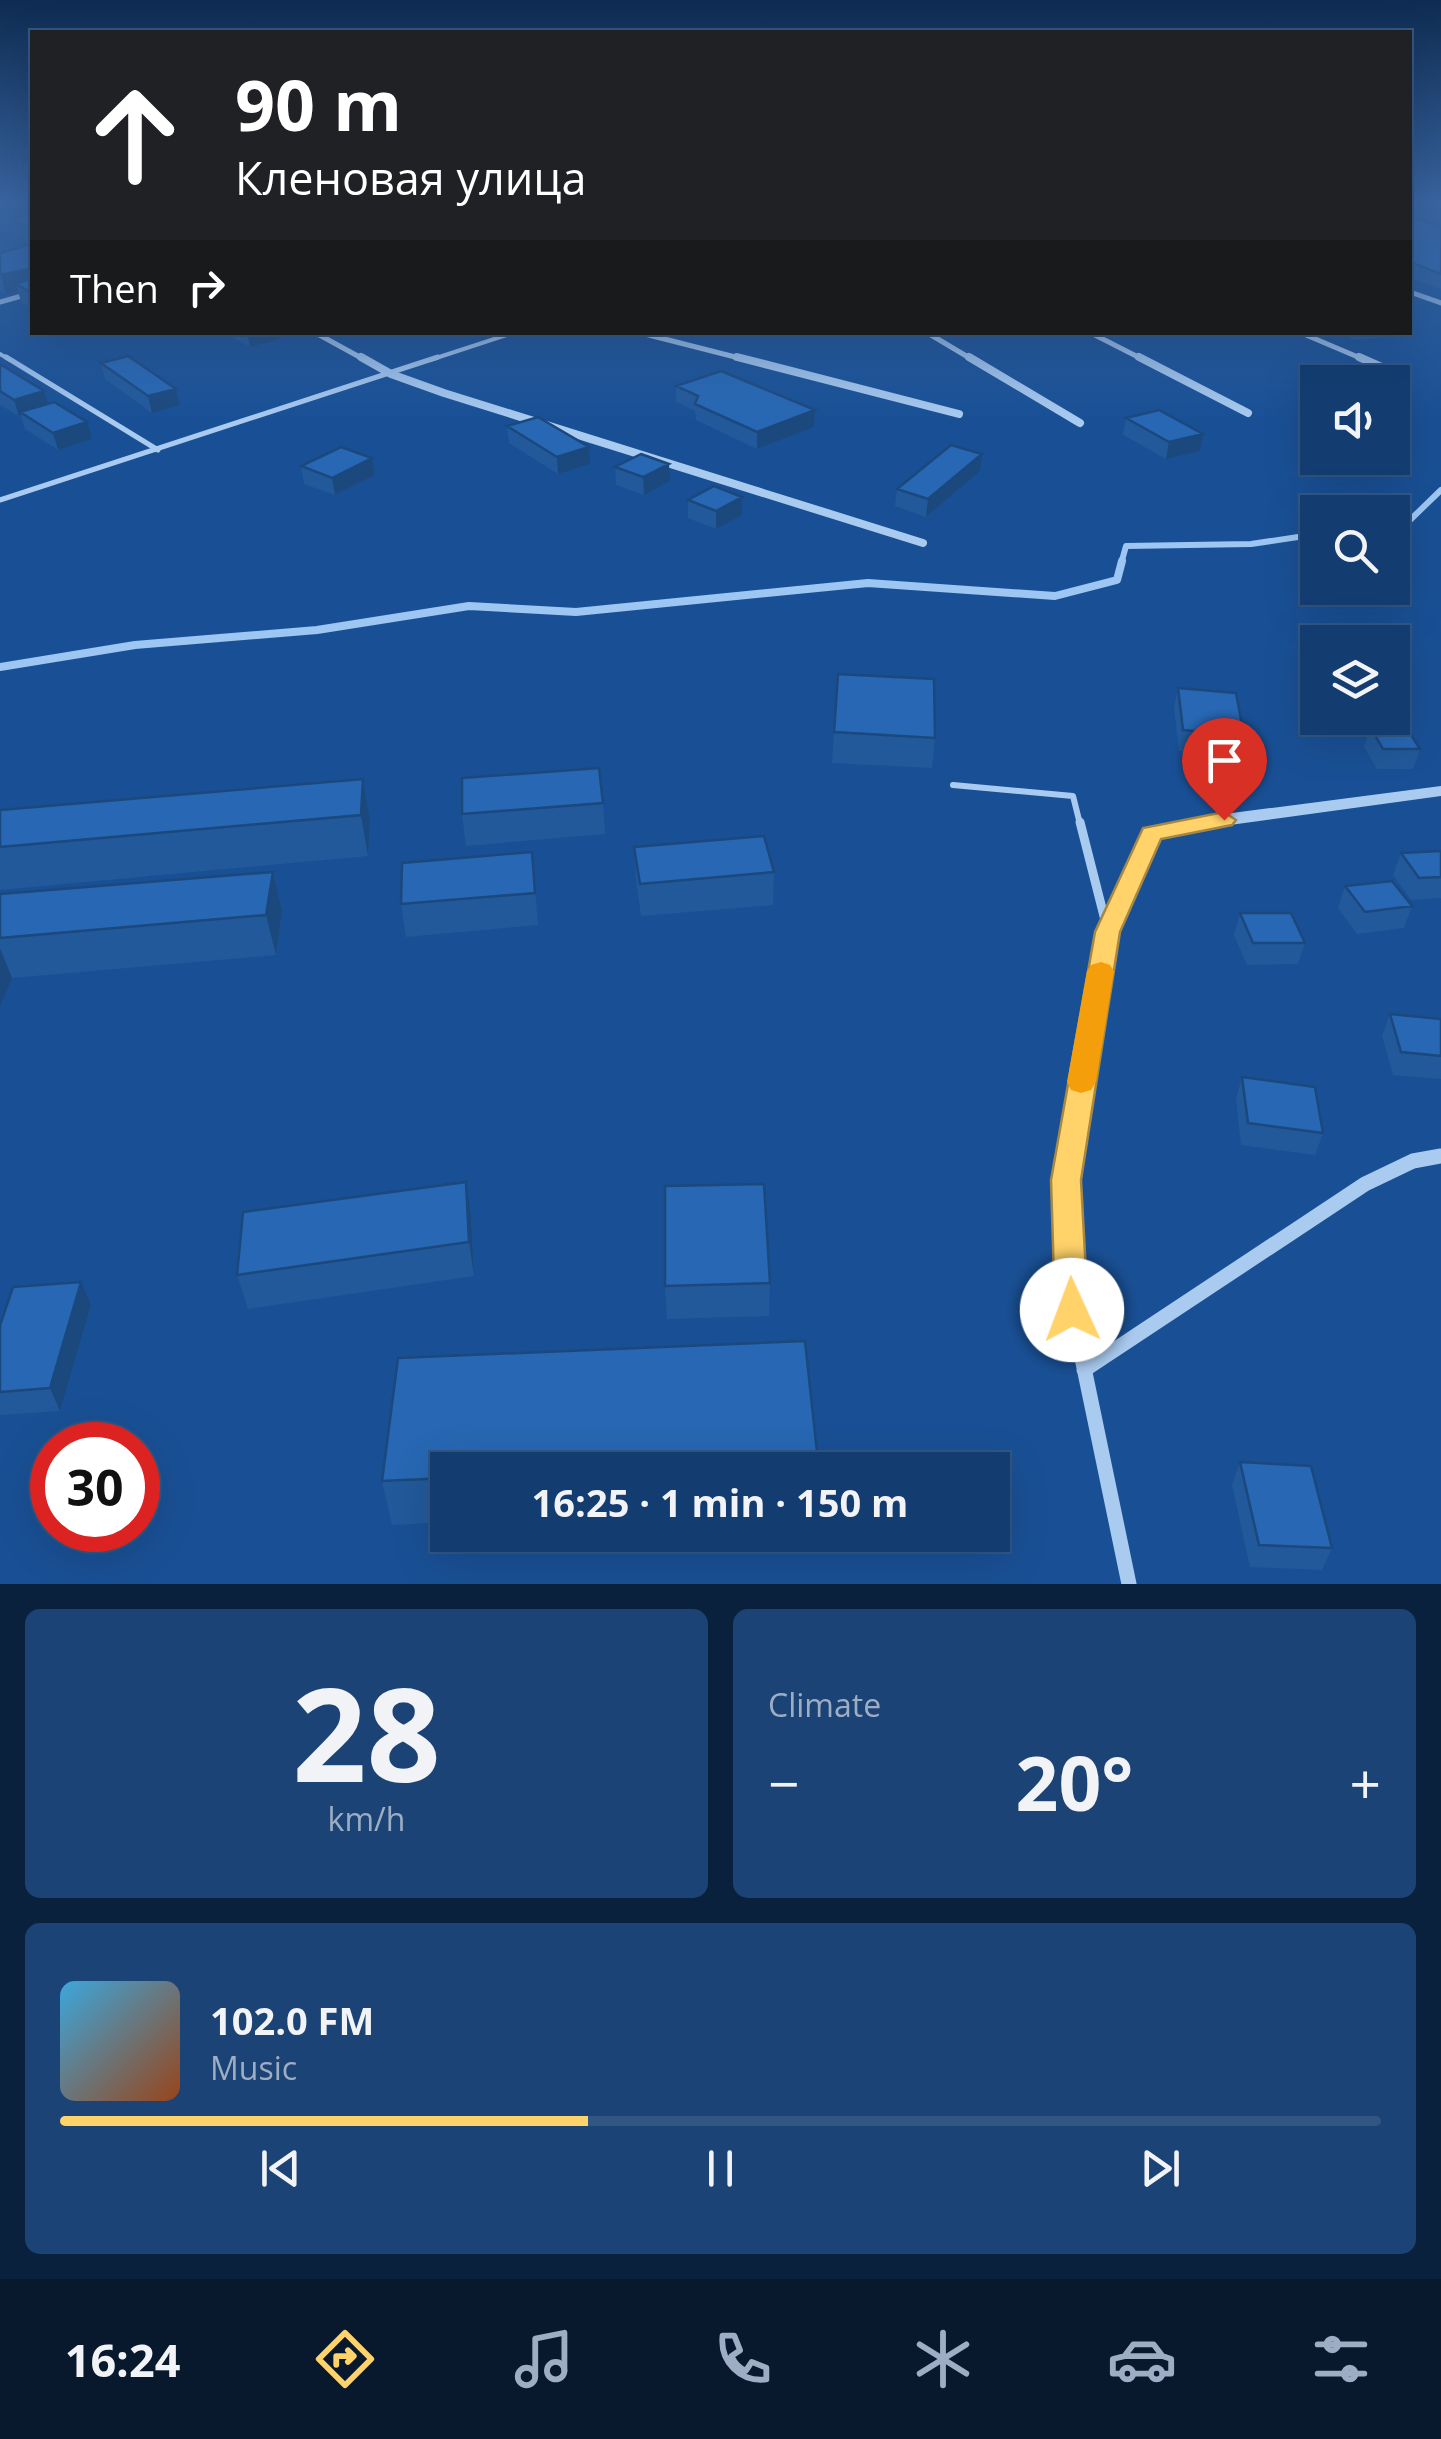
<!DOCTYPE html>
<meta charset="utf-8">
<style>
body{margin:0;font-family:"Open Sans",sans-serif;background:#1c4375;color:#f1f3f6;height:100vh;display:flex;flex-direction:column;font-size:38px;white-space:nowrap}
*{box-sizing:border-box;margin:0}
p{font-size:32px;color:#9dadc3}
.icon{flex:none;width:55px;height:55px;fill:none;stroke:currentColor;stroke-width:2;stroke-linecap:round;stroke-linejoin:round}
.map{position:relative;height:1584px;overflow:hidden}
.side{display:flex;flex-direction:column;gap:25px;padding:25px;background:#0a213e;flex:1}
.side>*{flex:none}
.guide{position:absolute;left:30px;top:30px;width:1382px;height:305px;border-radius:0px;box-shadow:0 10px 40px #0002,0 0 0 2px #325683;background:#202124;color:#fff;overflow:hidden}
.buttons{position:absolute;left:1300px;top:365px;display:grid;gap:20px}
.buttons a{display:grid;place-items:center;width:110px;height:110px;border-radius:0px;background:#133c70;box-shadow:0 10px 40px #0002,0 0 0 2px #325683;font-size:50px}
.speed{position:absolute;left:30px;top:1422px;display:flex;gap:20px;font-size:50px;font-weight:700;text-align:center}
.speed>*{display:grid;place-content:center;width:130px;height:130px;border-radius:50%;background:#133c70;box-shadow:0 10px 40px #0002,0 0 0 2px #325683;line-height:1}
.speed .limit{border:15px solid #d22;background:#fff;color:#111}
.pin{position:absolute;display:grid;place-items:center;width:85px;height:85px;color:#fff;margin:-102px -42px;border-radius:50% 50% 50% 0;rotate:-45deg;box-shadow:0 0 10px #0007}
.pin .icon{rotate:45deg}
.me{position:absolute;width:110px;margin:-55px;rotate:358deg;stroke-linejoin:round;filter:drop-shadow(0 0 8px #0008)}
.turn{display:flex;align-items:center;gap:35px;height:210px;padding:0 40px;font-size:45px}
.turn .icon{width:130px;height:130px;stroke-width:2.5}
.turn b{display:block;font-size:70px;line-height:85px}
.then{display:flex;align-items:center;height:95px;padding:0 40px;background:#0003;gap:20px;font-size:38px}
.big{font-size:75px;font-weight:700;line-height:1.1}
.side .widget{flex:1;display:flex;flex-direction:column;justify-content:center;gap:15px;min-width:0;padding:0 35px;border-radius:15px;background:#1c4375}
.side .dial{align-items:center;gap:0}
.dial b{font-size:130px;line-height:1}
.song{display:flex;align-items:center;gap:30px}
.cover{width:120px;height:120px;border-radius:15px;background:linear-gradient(135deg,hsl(200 70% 55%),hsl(20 70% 35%))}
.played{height:10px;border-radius:5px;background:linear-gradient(90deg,#ffd26a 40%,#325683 40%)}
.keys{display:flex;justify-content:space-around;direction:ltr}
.heat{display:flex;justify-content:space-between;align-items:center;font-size:55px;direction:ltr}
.side .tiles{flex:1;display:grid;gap:25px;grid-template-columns:1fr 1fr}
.widget:last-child{grid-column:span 2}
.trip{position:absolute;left:430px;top:1452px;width:580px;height:100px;border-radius:0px;background:#133c70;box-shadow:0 10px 40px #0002,0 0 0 2px #325683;font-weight:700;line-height:100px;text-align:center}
.dock{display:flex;height:160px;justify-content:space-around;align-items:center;background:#08182d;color:#9dadc3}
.dock .icon{width:70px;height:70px}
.dock .selected{color:#ffd26a}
.dock b{font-size:45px;color:#f1f3f6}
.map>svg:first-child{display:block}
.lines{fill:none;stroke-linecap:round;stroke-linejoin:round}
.stream-far1{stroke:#9dc6f3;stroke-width:6}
.stream{stroke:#9dc6f3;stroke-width:8}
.service-far3{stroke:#aacbf0;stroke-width:4}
.service-far2{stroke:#aacbf0;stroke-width:5}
.service-far1{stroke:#aacbf0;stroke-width:6}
.service{stroke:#aacbf0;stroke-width:9}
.minor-far3{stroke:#aacbf0;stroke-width:5}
.minor-far2{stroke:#aacbf0;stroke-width:8}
.minor-far1{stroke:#aacbf0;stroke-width:11}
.minor{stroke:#aacbf0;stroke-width:15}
.tertiary{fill:#aacbf0;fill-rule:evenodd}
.wall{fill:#22599a}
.shaded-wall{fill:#1b487d}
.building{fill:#2767b3;stroke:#1b487d;stroke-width:2.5}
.route{fill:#ffd26a;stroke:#a68845;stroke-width:2.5}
.slow{fill:#f59e0b}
</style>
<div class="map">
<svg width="1441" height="1584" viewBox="0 0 1441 1584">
<rect width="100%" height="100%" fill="#195095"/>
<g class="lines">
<path class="stream-far1" d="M1392,524l17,-3 32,-31
M1121,564l5,-18 125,-2 67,-10"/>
<path class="stream" d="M0,667l135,-22 182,-15 152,-24 107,6 292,-29 187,13 62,-16 5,-19"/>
<path class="service-far3" d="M0,354l10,6
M430,360l86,-28"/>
<path class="service-far2" d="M6,357l152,93
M0,500l438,-143"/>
<path class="service-far1" d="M953,785l120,11 7,28"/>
<path class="service" d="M1080,822l27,106"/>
<path class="minor-far3" d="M1410,292l31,11
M0,302l32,-9
M314,332l51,28
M637,332l110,28
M926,332l47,28
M1089,332l55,28
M1299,332l66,28"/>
<path class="minor-far2" d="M361,357l30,17 53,19 479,150
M737,357l222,57
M969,357l111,66
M1139,357l109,56
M1359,357l36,16"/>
<path class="minor-far1" d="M1070,1158l38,-226
M1429,1158l12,-2"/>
<path class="minor" d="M1070,1156l-4,24 6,130 57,274
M1084,1370l281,-186 48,-23 28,-5"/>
<path class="tertiary" d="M1441,786v10l-255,35 -27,6 -44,100h-14l-3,-5 48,-103 40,-10z"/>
</g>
<path class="wall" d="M1410,200h31v89l-31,-11z
M32,214v27l-18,-8 -3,-14z
M32,244v65l-11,-7 -3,-11 -12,3 -6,-4v-37z
M223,332h56l2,7 -31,8z
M1341,332h59l-1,4 -47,4z
M101,363l75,26 4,16 -28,8 -47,-34z
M0,364l48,40 44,35 -34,11 -33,-21 -4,-13h-2l-19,-11z
M676,386l139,24 -1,17 -57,22 -61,-29 -1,-9 -19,-9z
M1126,418l74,33 -34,8 -43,-24z
M507,426l83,38 -32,10 -49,-31z
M372,458l3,17 -40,20 -31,-11 -3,-18z
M615,467l55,14 -26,14 -28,-10z
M980,471l-54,46 -31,-11 2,-17z
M688,500l54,15 -26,14 -28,-11z
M838,674l97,64 -3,30 -100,-5z
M1178,688l66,48 -5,20 -60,-5 -5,-43z
M1370,727l50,22 -7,20h-36l-13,-22z
M363,779l7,41 -2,36 -368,34v-80z
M603,803l2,31 -139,12 -4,-32z
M634,847l140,25 -1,33 -132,11 -5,-37z
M1441,851v47l-30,2 -18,-25 8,-22z
M532,852l6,73 -132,12 -5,-33z
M273,872l9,39 -6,44 -264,23 -12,29v-113z
M1345,886l67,20 -8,22 -47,6 -19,-26z
M1240,913l65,30 -7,21 -51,1 -13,-30z
M1390,1014l51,5v60l-48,-4 -11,-39z
M1242,1077l81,56 -8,22 -74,-10 -5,-46z
M466,1182l5,33 3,61 -226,33 -11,-34z
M770,1283l-1,33 -102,3 -2,-33z
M91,1305l-31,106 -60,4v-90z
M805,1341l13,120 -1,9h-369v52l-56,3 -10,-44 16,-123z
M1240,1462l92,86 -10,22 -72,-3 -18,-82z"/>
<path class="shaded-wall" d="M29,269l3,11 -16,4 2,7 -12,3 -5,-19z
M247,332h32l2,7 -31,8z
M176,389l4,16 -28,8 -4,-17z
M44,391l5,16 -29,5 1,4h-2l-5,-16z
M815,410l-1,17 -57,22v-17z
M87,422l5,17 -34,11 -5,-17z
M1203,434l-3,17 -34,8 3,-17z
M589,447l1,17 -32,10 -1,-17z
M982,454l-2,17 -54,46 2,-18z
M372,458l3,17 -40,20 -3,-17z
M669,464l1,17 -26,14 -1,-18z
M742,497v18l-26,14v-18z
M363,779l7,41 -2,36 -7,-41z
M273,872l9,39 -6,44 -10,-40z
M0,948l12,30 -12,29z
M466,1182l5,33 3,61 -5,-34z
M81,1282l10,23 -31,106 -10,-23z"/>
<path class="building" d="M1410,200h31v13l-27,-8 -4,2z
M1410,213l2,4 29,9v48l-31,-12z
M32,214v15l-21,-10z
M32,244v49l-16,-9 16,-6 -3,-9 -29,6v-22z
M128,356l48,33 -28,7 -47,-33z
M0,364l44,27 -30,9 -14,-9z
M721,371l94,39 -58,22 -62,-28 3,-8 -22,-10z
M54,402l33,20 -34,11 -33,-21z
M1159,410l44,24 -34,8 -43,-24z
M538,417l51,30 -32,10 -50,-31z
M951,445l31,9 -54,45 -31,-10z
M341,447l31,11 -40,20 -31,-12z
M641,454l28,10 -26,13 -28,-10z
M714,486l28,11 -26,14 -28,-11z
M838,674l96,5 1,59 -101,-6z
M1178,688l58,5 8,43 -61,-6z
M1370,727h36l14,22h-37z
M599,768l4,35 -141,11v-36z
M363,779l-2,36 -361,32v-37z
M764,836l10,36 -134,12 -6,-37z
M1441,851v26l-22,1 -18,-25z
M532,852l3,41 -134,11 1,-41z
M273,872l-7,43 -266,23v-44z
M1392,881l20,25 -47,6 -20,-26z
M1240,913h51l14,30h-52z
M1390,1014l51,5v37l-40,-4z
M1242,1077l73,10 8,46 -75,-10z
M466,1182l3,60 -232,33 6,-63z
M764,1184l6,99 -105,3v-100z
M81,1282l-31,106 -50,4v-67l13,-38z
M805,1341l13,120 -192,9h-178v8l-66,3 16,-123z
M1240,1462l71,4 21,82 -73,-3z"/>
<linearGradient id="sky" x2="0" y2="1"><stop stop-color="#0e2c52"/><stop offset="0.48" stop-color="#3864a0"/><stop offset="1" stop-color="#3864a0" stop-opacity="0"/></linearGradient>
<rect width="1441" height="421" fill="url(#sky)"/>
<path class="route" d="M1224,812l12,8 -4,5 -71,14 -41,93 -39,248 7,130 -5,10 -11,5 -12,-5 -5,-10 -4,-130 44,-248 48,-104z"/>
<path class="slow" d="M1101,962l9,3 4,6 -18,111 -5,8 -10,3 -10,-3 -4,-8 20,-111 4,-6z"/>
</svg>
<div class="buttons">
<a><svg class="icon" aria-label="sound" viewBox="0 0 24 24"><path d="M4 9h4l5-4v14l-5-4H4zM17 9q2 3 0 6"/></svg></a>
<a><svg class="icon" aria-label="search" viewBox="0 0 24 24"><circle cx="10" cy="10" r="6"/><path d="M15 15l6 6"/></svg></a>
<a><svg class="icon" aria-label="layers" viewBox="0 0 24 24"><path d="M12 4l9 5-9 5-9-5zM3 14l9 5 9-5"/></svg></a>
</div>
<div class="speed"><div class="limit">30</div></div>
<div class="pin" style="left:1224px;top:820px;background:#d93025"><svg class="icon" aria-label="arrive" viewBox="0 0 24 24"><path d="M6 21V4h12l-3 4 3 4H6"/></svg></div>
<svg class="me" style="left:1072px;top:1310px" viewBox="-20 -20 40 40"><circle r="19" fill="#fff"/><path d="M0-13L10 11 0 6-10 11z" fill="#ffd26a"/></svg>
<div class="trip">16:25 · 1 min · 150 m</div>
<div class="guide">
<div class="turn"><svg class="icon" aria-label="ahead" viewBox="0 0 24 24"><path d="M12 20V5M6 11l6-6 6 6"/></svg><div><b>90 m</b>Кленовая улица</div></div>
<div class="then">Then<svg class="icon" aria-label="right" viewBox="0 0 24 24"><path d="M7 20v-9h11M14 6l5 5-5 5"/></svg></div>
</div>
</div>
<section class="side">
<div class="tiles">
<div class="widget dial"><b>28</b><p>km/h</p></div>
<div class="widget"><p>Climate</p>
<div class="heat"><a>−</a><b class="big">20°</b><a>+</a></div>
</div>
<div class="widget">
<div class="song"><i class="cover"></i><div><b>102.0 FM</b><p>Music</p></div></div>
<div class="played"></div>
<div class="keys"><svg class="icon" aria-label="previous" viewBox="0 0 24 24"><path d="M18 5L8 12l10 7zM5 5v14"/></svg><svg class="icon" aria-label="pause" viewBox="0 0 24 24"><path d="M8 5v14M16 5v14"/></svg><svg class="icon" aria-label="next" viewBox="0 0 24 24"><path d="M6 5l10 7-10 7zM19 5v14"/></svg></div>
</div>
</div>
</section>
<nav class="dock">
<b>16:24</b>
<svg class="icon selected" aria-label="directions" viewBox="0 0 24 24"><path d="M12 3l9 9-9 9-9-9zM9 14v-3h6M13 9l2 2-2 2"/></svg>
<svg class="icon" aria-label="music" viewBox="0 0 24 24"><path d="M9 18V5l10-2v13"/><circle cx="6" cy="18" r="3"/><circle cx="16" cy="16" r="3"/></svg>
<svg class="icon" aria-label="phone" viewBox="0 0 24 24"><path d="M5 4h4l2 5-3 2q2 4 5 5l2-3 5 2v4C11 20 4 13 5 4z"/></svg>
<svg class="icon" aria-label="climate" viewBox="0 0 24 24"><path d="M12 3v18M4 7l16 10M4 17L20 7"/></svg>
<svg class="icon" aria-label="car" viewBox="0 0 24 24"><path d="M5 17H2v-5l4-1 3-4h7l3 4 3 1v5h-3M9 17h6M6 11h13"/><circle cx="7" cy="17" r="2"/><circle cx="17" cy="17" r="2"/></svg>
<svg class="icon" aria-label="filters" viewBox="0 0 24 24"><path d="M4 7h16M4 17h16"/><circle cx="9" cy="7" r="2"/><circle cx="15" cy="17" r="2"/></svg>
</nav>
